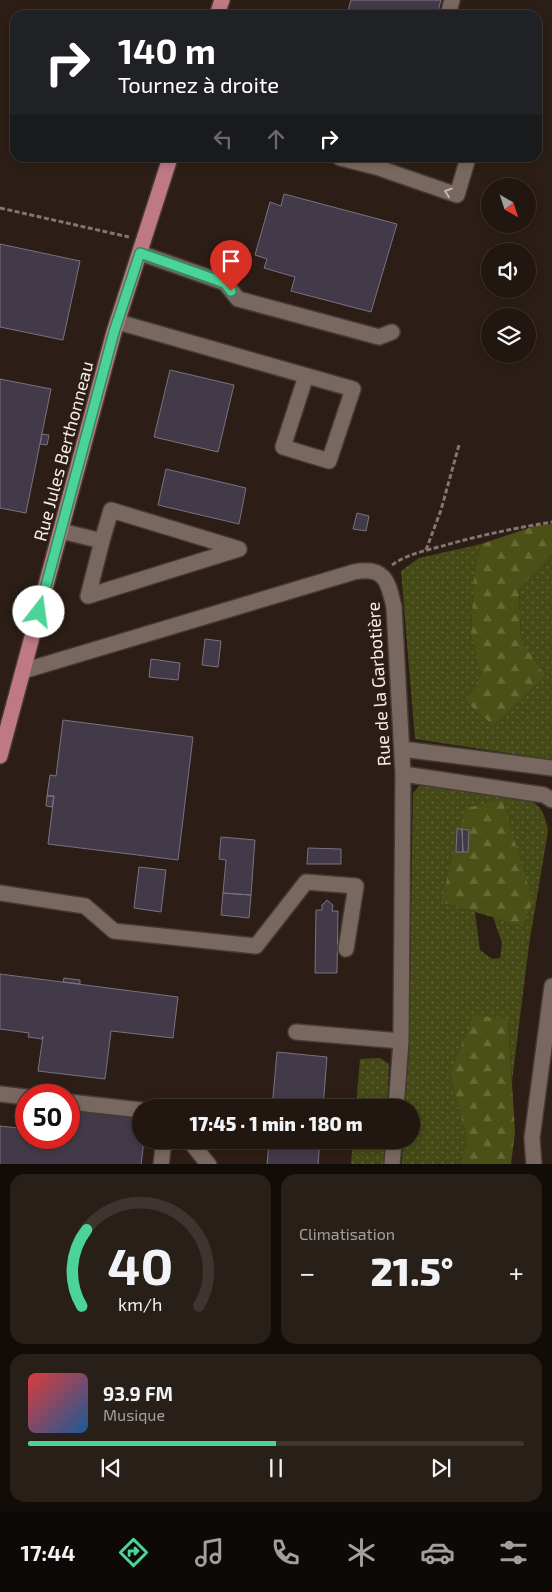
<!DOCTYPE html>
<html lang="fr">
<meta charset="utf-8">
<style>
body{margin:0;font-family:"Exo 2",sans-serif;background:#291f19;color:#f1f3f6;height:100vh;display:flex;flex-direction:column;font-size:19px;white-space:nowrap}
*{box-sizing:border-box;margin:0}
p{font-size:16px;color:#a29f9f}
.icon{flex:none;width:28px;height:28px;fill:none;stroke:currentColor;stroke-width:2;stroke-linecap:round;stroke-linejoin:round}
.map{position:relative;height:1164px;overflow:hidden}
.drawer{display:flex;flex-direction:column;gap:10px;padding:10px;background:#120c09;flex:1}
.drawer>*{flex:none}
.hud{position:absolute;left:10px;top:10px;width:532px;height:152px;border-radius:15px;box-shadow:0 2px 8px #0003,0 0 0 1px #3e3530;background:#202124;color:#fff;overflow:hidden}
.needle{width:32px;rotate:141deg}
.controls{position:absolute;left:481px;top:178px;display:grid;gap:10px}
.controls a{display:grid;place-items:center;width:55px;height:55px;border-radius:50%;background:#211610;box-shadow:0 2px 8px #0003,0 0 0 1px #3e3530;font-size:25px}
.speed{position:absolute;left:15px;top:1084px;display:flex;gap:10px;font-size:25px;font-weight:700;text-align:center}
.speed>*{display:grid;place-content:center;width:65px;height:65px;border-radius:50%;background:#211610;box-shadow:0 2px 8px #0003,0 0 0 1px #3e3530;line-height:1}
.speed .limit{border:8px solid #d22;background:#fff;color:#111}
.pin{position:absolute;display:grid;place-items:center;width:42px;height:42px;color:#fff;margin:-51px -21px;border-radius:50% 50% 50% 0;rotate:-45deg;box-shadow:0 0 5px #0007}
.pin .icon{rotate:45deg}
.me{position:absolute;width:55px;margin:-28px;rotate:15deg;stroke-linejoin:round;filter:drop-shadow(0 0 4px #0008)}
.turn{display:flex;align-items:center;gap:18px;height:105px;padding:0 25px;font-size:22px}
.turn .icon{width:65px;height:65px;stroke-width:2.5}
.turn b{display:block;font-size:35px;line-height:42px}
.lanes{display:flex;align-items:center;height:48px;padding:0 25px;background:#0003;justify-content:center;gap:25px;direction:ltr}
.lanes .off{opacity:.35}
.big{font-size:38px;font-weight:800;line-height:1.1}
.drawer .card{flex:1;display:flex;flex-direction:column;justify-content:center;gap:8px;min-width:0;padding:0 18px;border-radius:15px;background:#291f19}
.drawer .dial{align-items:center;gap:0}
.dial svg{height:130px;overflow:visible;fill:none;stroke:#3e3530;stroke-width:7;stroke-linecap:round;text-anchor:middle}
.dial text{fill:#f1f3f6;stroke:none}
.song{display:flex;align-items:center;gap:15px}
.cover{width:60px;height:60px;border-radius:8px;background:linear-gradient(135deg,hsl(0 70% 55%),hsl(210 70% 35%))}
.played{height:5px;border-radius:2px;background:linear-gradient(90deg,#4cd39a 50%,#3e3530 50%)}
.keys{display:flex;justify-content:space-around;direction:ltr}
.heat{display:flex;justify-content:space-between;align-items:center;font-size:28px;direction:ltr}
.drawer .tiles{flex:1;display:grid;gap:10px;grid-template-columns:1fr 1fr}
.card:last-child{grid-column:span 2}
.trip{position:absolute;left:132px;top:1099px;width:288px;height:50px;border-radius:25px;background:#211610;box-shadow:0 2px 8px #0003,0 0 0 1px #3e3530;font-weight:800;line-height:50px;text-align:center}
.menu{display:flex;height:80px;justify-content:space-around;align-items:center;background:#0d0906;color:#a29f9f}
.menu .icon{width:35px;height:35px}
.menu .active{color:#4cd39a}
.menu b{font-size:22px;color:#f1f3f6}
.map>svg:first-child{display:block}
.grass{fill:url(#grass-dots);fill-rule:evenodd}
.forest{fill:url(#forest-firs)}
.building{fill:#423a48;stroke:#7a7181}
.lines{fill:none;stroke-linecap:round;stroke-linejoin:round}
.minor-casing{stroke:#463a35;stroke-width:18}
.major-casing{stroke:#463a35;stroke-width:18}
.path{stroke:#837670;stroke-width:3;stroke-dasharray:5 2.5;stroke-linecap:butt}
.minor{stroke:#79685f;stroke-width:15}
.major{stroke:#be7984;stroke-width:15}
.oneway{stroke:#c5b8b1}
.route-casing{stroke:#318964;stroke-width:12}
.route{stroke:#4cd39a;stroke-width:9}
.labels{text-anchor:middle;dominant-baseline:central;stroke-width:5;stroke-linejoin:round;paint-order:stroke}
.street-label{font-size:18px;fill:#f7ede8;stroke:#2c1e16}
</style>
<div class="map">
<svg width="552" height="1165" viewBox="0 0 552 1165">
<defs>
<pattern id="grass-dots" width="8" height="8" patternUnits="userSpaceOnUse" patternTransform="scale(1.25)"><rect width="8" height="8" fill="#444916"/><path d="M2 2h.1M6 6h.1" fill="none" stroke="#606438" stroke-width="1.8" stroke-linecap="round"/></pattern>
<pattern id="forest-firs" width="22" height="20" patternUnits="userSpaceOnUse" patternTransform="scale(1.25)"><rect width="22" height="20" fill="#4b5017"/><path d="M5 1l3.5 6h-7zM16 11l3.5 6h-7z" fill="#666a39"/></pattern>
</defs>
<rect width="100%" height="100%" fill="#2c1e16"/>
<path class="grass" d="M481,544l-7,27 -3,64 10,39 -15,28 78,-26 -23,-36 -2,-53 33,-33v206l-137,-21 -14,-168 18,-13z
M421,784c27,4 89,6 111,18 11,5 14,18 16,29l-19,114 -17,136 -4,-62 -58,55 17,65 -7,25 -58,1 1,-25h8v-32l-6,-1 4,-55 4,-259zM441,902l82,23 -30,-8 9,26 -2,15 -8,1 -12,-9 -5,-38z
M380,1058l9,6 -2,43h-31l4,-48z
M353,1140h32l-1,24h-33z"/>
<path class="forest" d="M552,524v30l-33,34 2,52 24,36 -52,49 -27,-23 15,-28 -10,-39 3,-64 7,-27 54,-18z
M502,800l31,101 -10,25 -82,-24 25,-94z
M474,1015l34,4 7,113 -4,32h-51l7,-25 -17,-65z"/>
<path class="building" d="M351,0h90l-4,15h-87l-3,-1z
M284,194l113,30 -26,88 -80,-21 4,-14 -31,-9 3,-9 -12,-4 15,-53 11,4z
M0,244l80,17 -17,79 -63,-13z
M170,370l64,15 -16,67 -64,-15z
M0,379l51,10 -25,124 -26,-5z
M42,434l7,1 -2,10 -7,-1z
M166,469l80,19 -7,36 -81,-19z
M357,513l12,3 -3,15 -13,-2z
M205,639l16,2 -3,26 -16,-2z
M151,659l29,4 -2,17 -29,-3z
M63,720l130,17 -15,123 -130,-16 6,-48h-7l3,-21 6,1z
M47,796h7l-2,11 -6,-1z
M457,829h5l1,23h-7z
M462,829l7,1 -1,22h-5z
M221,837l34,3 -4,55 -28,-2 3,-33 -7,-1z
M308,848l33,1v15h-34z
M139,867l27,3 -5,42 -27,-4z
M223,893l28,2 -2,23 -28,-3z
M327,900l6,5 -1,6h6l-1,62h-22l1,-63h6v-5z
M0,974l178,23 -5,41 -62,-7 -6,48 -67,-8 5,-35 -1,3 -14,-2 1,-4 -29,-4z
M64,978l16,2v4l-17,-2z
M277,1052l50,5 -4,51h-51z
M69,1106l72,10v24h3l-3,25h-141v-39l26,3v9h43z
M269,1140h51l-2,25h-51z"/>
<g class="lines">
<g class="minor-casing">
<path id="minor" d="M448,15l4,-15
M340,158l36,9 2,-9
M376,167l81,28 11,-37
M140,253l85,30 13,16 141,38 13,-5
M118,322l235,67 -24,72 -46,-14 23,-71
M61,531l41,10 9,-31 128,39 -151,47 14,-55
M23,671l331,-99c30,-6 34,8 40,35l9,167 -2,267 -5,67
M402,749l150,19
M403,774l141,21 8,5
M0,893l85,13 29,25 142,15 50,-64 50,4 -10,63
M296,1032l105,9
M0,1094l26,3
M69,1102l72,8
M189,1140l20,25
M161,1165l3,-25
M392,1165l2,-25
M534,1165l-2,-27 20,-152"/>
</g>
<g class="major-casing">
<path id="major" d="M217,15l5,-15
M0,756l114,-424 56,-174"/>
</g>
<path class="path" d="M0,208l129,29
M426,550l15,-40 18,-65
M392,565c15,-11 36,-15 54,-20 35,-10 70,-17 106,-23"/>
<use href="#minor" class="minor"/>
<use href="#major" class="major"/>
</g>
<defs><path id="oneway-chevron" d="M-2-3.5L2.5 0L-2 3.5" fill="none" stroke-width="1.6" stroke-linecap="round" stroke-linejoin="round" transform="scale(1.25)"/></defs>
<use class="oneway" href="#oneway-chevron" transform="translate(448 192) rotate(-161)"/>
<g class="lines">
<g class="route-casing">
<path id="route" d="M39,612l75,-280 26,-79 85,30 6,8"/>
</g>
<use href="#route" class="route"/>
</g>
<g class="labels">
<g class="street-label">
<text transform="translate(63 451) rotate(-75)">Rue Jules Berthonneau</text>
<text transform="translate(378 684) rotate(-94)">Rue de la Garbotière</text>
</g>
</g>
</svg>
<div class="controls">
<a><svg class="needle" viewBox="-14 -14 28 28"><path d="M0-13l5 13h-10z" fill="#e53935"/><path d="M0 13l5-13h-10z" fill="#a29f9f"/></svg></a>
<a><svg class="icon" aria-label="sound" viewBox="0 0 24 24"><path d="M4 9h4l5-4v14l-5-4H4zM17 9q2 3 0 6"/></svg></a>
<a><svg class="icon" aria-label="layers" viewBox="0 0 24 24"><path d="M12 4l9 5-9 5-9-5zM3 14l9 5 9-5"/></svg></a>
</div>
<div class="speed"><div class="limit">50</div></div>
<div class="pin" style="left:231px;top:291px;background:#d93025"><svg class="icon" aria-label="arrive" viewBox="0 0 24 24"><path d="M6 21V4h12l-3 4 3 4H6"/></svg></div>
<svg class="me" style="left:39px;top:612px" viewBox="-20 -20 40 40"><circle r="19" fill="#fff"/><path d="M0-13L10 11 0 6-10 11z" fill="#4cd39a"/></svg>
<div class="trip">17:45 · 1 min · 180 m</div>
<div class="hud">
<div class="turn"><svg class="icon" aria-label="right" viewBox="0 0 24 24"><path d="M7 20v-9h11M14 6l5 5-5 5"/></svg><div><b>140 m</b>Tournez à droite</div></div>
<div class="lanes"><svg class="icon off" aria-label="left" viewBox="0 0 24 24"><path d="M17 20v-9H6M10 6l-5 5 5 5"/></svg><svg class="icon off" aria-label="ahead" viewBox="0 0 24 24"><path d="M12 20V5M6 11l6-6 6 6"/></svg><svg class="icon" aria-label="right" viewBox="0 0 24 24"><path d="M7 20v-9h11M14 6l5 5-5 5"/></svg></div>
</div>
</div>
<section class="drawer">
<div class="tiles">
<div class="card dial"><svg viewBox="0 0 100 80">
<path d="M14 69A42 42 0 1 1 86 69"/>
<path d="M14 69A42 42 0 0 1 17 22" stroke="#4cd39a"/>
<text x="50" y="56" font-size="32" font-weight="700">40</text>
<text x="50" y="72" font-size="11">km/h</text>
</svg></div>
<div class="card"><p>Climatisation</p>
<div class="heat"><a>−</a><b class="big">21.5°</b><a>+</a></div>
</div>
<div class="card">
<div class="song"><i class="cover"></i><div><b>93.9 FM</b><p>Musique</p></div></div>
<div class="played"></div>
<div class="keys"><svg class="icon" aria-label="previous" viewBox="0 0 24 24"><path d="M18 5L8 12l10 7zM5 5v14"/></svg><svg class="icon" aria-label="pause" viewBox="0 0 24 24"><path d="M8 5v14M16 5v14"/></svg><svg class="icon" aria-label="next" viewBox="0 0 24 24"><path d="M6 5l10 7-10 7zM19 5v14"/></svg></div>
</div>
</div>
</section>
<nav class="menu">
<b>17:44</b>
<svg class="icon active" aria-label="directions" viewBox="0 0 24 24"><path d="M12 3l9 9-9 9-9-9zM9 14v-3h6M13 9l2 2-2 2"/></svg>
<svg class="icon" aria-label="music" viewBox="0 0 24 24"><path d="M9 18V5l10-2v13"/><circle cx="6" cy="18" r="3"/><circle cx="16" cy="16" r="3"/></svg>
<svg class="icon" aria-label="phone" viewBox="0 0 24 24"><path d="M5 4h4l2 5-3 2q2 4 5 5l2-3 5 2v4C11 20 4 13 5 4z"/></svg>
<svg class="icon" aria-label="climate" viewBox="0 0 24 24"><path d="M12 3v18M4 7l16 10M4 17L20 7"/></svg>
<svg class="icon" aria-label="car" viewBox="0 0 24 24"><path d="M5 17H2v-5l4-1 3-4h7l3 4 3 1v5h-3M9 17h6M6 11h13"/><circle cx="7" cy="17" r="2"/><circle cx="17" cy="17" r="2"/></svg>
<svg class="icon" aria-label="filters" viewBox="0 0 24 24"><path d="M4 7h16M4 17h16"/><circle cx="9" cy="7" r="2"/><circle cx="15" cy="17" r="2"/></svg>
</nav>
